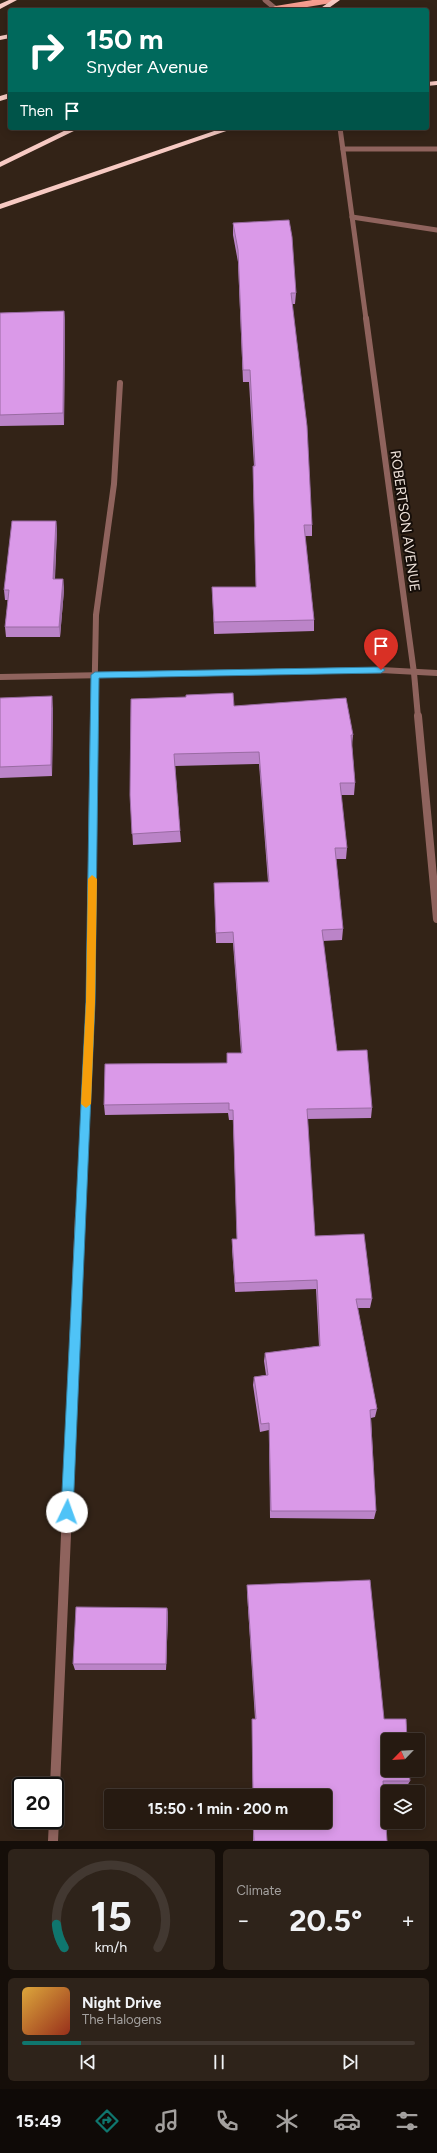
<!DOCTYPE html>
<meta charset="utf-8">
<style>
body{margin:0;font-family:Figtree,sans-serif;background:#2e231a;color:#f1f3f6;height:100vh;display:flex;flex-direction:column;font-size:15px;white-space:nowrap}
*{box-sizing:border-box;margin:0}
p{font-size:13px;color:#a4a19f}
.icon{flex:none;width:22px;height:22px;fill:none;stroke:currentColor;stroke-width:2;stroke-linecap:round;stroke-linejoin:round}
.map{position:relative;height:1841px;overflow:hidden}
.details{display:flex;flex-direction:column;gap:8px;padding:8px;background:#150e09;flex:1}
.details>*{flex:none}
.top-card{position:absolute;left:8px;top:8px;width:421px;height:122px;border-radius:4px;box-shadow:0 2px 10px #0003,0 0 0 1px #423831;background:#00695c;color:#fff;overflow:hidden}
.needle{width:26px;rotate:245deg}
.buttons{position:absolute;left:381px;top:1733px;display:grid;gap:8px}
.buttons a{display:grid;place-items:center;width:44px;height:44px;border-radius:4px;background:#261a11;box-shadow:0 2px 10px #0003,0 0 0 1px #423831;font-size:20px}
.speed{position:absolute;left:12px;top:1777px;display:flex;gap:8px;font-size:20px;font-weight:700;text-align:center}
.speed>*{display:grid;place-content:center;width:52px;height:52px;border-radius:50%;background:#261a11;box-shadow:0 2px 10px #0003,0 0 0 1px #423831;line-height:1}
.speed .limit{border:2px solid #111;border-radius:6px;background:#fff;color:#111}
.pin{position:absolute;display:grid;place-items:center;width:34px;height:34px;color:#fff;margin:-41px -17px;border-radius:50% 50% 50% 0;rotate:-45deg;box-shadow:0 0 4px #0007}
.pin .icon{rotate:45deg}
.me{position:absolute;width:44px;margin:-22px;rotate:3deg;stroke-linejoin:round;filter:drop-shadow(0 0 3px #0008)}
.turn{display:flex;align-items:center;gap:14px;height:84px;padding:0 12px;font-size:18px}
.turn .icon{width:52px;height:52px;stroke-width:2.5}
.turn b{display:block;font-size:28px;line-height:34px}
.then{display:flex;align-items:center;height:38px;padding:0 12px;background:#0003;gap:8px;font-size:15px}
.big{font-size:30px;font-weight:700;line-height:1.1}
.details .tile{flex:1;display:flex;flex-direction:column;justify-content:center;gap:6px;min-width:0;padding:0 14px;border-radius:6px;background:#2e231a}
.details .dial{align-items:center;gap:0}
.dial svg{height:104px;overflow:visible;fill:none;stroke:#423831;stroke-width:7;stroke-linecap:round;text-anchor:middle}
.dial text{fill:#f1f3f6;stroke:none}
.song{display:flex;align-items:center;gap:12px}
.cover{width:48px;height:48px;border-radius:6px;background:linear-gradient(135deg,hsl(40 70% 55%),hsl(10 70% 35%))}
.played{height:4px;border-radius:2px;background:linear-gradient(90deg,#0f766e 15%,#423831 15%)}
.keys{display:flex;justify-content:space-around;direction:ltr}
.heat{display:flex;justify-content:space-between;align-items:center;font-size:22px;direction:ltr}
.details .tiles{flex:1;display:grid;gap:8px;grid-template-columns:1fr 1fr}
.tile:last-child{grid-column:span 2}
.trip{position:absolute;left:104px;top:1789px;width:228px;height:40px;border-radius:4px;background:#261a11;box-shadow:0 2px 10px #0003,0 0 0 1px #423831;font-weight:700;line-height:40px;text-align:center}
.tab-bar{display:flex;height:64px;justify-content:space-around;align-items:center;background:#0f0a07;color:#a4a19f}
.tab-bar .icon{width:28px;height:28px}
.tab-bar .selected{color:#0f766e}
.tab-bar b{font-size:18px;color:#f1f3f6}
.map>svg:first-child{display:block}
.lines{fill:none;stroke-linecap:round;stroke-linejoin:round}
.service-far3{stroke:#8f635d;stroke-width:5}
.service-far2{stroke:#8f635d;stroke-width:6}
.service-far1{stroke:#8f635d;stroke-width:8}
.service{stroke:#8f635d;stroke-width:10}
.minor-far1{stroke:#8f635d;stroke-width:5}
.minor{stroke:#8f635d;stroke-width:6}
.tertiary-far2{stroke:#8f635d;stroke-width:5}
.tertiary-far1{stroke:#8f635d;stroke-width:6}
.tertiary{stroke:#8f635d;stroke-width:8}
.primary{stroke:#f89e91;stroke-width:6}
.motorway{fill:#f7cac3;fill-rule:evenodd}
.wall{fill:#bb84c8}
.shaded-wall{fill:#996ba2}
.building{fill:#da99e8;stroke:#996ba2}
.route{fill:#4fc3f7;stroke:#337fa1}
.slow{fill:#f59e0b}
.labels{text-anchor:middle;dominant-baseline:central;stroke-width:4;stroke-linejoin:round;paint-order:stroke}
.street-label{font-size:14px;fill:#eee2da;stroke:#160e09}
</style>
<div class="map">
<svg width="437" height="1841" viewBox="0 0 437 1841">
<rect width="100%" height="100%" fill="#332317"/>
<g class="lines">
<path class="service-far3" d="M352,217l85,13"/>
<path class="service-far2" d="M94,717l2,-102 18,-131 6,-101"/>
<path class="service-far1" d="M80,1216l10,-214 4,-286"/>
<path class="service" d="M55,1786l25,-571
M53,1841l1,-21"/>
<path class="minor-far1" d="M265,0l11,9
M343,149h94"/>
<path class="minor" d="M0,677l381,-7 56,3"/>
<path class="tertiary-far2" d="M340,128l26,191"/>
<path class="tertiary-far1" d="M366,318l48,355 4,44"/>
<path class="tertiary" d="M418,716l19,203"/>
<path class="primary" d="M276,9l55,-9"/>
<path class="motorway" d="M9,0h8l-17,9v-5z
M332,0h8l-14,10h-8z
M276,7l3,3h-33l3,-2z
M10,34v4l-10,2v-4z
M437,81v4l-10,1v-4z
M10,93v5l-10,3v-5z
M70,128h10l-80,39v-5z
M223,128h12l-235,81v-5z"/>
</g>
<path class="wall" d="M233,223l63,70 -1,11h-3l20,221v11h-7l9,84v11l-100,3 -2,-47h44l-3,-109v-12h1l-5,-84h-6l-5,-120 -5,-27z
M64,311l1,11 -1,103 -64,1v-113z
M56,521l1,10 -2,48h8l1,11 -4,47h-54l-1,-10 3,-27h-3l-1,-10z
M0,698l53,10 -1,68 -52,2z
M131,699l103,7 119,29 -1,11 3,37 -1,12h-13l6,53 -1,11h-10l7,70 -1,11 -19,1 14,110 35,57 -1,10 -64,1 8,117 57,63 -2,9h-13l20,101 -2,8 -4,1 5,93 -2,8 -104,-1 -1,-88 -9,2 -7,-47 1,-8 12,-2 -2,-14 1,-8 54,-7 -3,-57 -81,3 -3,-44v-9h5l-4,-119h-4l-1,-7 -123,2 -1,-10 123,-42v-10h14l-8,-110h-17l-2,-60 54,-1 -9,-118 -84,2 5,65 1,11 -48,3 -3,-50z
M247,1585l137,134 26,62 -3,5h-23l3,55h-134v-19h72v-26h-72l-1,-72v-5h3l-8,-127z
M167,1608l1,6 -2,56h-91l-2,-6z"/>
<path class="shaded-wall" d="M64,311l1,11 -1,103 -1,-12z
M56,521l1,10 -3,59 -1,-11z
M63,579l1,11 -4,47 -1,-10z
M52,696l1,12 -1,68 -1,-11z
M167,1608l1,6 -2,56v-6z"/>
<path class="building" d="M289,220l3,17 4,56h-5l16,133 5,99h-8l10,95 -100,2 -2,-35h44l-3,-121h2l-5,-96h-7l-5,-120 -5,-27z
M64,311l-1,102 -63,2v-102z
M12,521h44l-3,58h10l-4,48h-54l4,-37h-5z
M233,693l1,13 112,-8 7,37h-2l4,48h-15l7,65h-12l8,81 -21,1 15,121 30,-1 5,58 -65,1 8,127 49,-2 8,65h-16l21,110 -7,1 6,101h-105l-2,-88 -8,1 -7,-47 14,-2 -3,-22 55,-7 -3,-66 -82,3 -3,-44h5l-4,-129h-4v-7l-125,2 1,-41 122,-1v-10h15l-9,-121 -17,1 -2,-50 55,-1 -10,-130 -85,2 6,77 -48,3 -2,-39 1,-96 55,-2v-2z
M52,696l-1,69 -51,2v-69z
M370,1580l14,139h22l1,21h-19v30h21l1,11h-27l4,60h-133l-1,-19h72v-26h-72l-1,-77h4l-9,-134z
M76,1607l91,1 -1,56h-93z"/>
<path class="route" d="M381,667l4,3 -4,3 -282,5 -4,324 -22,510 -2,4 -4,2 -4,-2 -2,-4 25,-510 5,-327 4,-3z"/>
<path class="slow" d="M92,875l5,4 -2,123 -4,102 -5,4 -5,-4 5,-102 2,-123z"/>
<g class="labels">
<g class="street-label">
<text transform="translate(405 521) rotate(82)">ROBERTSON AVENUE</text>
</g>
</g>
</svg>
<div class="buttons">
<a><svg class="needle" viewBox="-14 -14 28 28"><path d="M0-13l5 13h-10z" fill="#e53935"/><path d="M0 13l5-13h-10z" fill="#a4a19f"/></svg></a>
<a><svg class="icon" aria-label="layers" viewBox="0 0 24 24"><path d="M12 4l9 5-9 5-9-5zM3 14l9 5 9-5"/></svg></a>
</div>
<div class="speed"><div class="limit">20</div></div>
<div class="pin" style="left:381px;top:670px;background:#d93025"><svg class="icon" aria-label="arrive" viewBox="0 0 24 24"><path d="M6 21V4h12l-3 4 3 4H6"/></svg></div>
<svg class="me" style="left:67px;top:1512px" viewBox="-20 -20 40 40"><circle r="19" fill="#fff"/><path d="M0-13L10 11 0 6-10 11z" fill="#4fc3f7"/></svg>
<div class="trip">15:50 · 1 min · 200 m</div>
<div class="top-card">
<div class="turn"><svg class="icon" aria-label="right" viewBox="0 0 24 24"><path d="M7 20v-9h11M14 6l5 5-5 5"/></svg><div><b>150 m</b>Snyder Avenue</div></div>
<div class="then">Then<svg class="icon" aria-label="arrive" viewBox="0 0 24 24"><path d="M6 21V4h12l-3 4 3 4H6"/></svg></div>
</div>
</div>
<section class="details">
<div class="tiles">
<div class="tile dial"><svg viewBox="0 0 100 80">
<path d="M14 69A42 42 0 1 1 86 69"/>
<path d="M14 69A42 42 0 0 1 8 51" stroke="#0f766e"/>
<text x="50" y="56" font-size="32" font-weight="700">15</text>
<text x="50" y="72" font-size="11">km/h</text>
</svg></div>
<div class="tile"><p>Climate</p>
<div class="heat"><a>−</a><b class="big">20.5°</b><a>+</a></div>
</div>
<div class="tile">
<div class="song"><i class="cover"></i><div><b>Night Drive</b><p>The Halogens</p></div></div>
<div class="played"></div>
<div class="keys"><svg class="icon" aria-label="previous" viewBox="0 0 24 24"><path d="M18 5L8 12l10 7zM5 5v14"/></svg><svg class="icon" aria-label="pause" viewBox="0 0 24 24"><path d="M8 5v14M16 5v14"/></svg><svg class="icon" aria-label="next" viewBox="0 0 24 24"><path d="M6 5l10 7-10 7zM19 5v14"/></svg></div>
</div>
</div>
</section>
<nav class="tab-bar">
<b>15:49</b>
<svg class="icon selected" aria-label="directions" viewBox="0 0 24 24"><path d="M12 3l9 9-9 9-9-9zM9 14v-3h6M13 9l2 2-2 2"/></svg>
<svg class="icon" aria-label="music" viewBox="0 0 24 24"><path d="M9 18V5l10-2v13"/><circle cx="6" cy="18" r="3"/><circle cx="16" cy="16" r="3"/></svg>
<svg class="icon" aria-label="phone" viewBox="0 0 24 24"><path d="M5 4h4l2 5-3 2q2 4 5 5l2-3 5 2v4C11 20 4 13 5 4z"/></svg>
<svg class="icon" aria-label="climate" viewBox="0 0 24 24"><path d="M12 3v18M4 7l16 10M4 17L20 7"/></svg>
<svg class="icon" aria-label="car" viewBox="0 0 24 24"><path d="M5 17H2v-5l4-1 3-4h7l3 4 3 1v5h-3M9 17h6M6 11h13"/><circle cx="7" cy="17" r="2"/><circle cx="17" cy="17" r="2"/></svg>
<svg class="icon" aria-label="filters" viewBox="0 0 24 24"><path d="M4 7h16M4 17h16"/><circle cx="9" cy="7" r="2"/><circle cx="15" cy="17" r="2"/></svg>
</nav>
